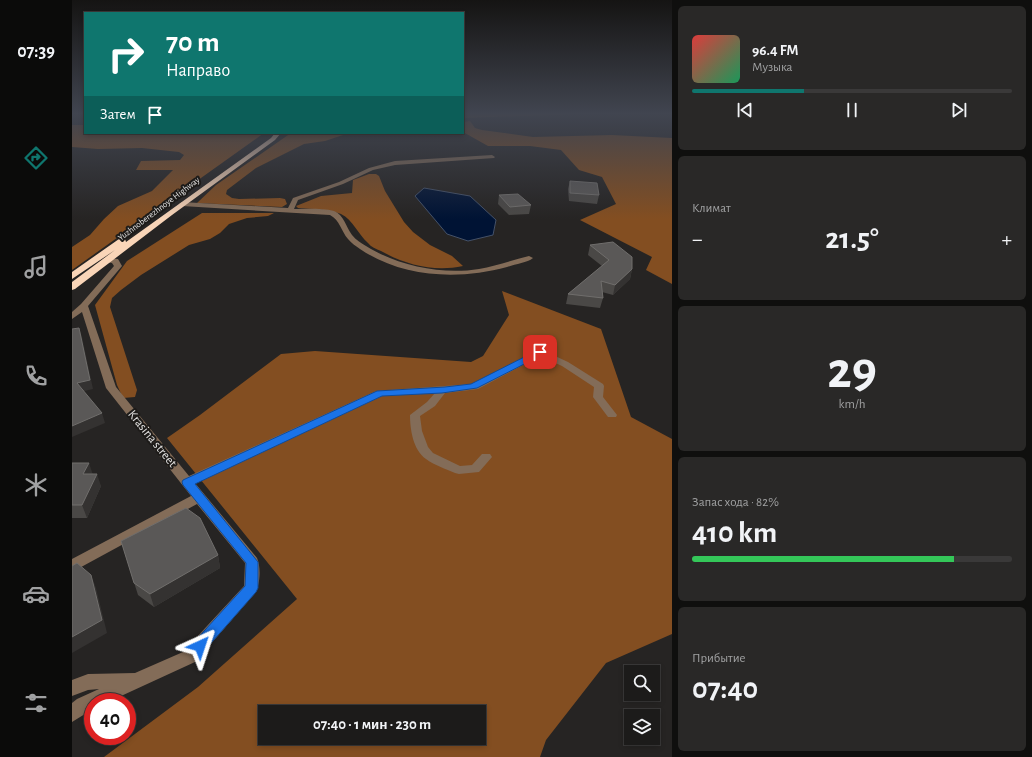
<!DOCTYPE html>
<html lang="ru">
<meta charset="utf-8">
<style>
body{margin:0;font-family:"Alegreya Sans",sans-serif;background:#292827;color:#f1f3f6;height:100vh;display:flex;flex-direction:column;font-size:15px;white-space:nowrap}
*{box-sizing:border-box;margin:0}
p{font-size:13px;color:#a0a1a2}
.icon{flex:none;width:22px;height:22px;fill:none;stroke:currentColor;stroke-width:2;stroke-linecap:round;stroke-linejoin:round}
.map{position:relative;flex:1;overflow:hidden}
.sheet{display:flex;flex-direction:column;gap:6px;padding:6px;background:#0f0f0e;width:360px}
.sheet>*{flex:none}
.banner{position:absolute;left:12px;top:12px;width:380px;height:122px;border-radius:0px;box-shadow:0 2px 6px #0003,0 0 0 1px #3a3939;background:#0f766e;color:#fff;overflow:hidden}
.tools{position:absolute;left:552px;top:665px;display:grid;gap:8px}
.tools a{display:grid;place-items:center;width:36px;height:36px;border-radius:0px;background:#1c1b1a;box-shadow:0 2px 6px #0003,0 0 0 1px #3a3939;font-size:20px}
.speed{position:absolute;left:12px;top:693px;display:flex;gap:8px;font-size:20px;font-weight:700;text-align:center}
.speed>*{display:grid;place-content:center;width:52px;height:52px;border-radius:50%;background:#1c1b1a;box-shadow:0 2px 6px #0003,0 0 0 1px #3a3939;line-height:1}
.speed .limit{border:6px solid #d22;background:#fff;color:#111}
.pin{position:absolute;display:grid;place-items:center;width:34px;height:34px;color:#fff;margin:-17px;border-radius:8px;box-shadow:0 2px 6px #0006}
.me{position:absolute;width:44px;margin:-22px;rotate:42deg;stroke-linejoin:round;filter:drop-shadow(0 0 3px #0008)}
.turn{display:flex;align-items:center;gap:14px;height:84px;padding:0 16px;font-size:18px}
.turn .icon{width:52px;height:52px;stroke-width:2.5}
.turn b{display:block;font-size:28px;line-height:34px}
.then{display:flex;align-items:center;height:38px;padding:0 16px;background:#0003;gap:8px;font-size:15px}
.big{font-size:30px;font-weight:700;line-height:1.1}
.sheet .tile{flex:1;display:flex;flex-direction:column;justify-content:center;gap:6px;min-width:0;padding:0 14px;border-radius:6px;background:#292827}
.sheet .dial{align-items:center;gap:0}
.dial b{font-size:52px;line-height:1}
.song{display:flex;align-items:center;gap:12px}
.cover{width:48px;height:48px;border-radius:6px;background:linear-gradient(135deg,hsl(0 70% 55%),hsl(150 70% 35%))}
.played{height:4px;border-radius:2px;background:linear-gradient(90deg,#0f766e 35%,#3a3939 35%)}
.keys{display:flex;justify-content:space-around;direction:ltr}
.heat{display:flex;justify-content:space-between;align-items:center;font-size:22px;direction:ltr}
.charge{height:6px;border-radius:3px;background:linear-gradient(90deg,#34c759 82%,#3a3939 0)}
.trip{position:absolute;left:186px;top:705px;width:228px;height:40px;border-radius:0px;background:#1c1b1a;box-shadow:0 2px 6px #0003,0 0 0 1px #3a3939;font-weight:700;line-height:40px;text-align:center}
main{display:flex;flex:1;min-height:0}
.tab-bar{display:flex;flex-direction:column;width:72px;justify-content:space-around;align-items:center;background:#0b0b0a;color:#a0a1a2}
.tab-bar .icon{width:28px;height:28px}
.tab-bar .active{color:#0f766e}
.tab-bar b{font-size:18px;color:#f1f3f6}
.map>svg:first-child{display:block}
.forest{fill:#834e21;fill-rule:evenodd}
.water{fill:#001334;stroke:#445168}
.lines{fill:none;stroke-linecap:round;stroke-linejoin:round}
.minor{fill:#836c58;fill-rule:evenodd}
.highway{fill:#f9d5b8;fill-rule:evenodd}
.wall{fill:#4a4846}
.shaded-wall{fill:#343231}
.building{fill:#5a5857;stroke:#706e6c}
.route{fill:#1a73e8;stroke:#114b97}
.labels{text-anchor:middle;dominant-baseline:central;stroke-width:4;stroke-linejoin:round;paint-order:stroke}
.far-street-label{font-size:9px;fill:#e4e3e2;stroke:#1d1b19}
.near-street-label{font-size:13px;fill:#e4e3e2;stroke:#1d1b19}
</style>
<main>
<nav class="tab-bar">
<b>07:39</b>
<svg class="icon active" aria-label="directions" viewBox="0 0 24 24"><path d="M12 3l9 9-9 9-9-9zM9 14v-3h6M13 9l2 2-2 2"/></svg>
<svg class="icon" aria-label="music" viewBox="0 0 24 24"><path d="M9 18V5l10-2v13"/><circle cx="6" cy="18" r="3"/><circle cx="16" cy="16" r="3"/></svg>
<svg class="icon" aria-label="phone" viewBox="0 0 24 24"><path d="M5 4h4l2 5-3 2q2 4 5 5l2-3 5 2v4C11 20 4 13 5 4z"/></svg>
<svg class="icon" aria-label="climate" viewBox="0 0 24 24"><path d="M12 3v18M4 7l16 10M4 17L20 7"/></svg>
<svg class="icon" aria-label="car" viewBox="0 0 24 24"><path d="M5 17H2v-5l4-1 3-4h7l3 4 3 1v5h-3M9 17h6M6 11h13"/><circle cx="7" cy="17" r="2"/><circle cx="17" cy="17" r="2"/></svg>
<svg class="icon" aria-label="filters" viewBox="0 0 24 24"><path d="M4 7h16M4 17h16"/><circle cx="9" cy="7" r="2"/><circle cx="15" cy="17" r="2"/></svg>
</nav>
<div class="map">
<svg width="600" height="757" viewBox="0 0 600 757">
<rect width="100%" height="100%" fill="#262423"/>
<path class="forest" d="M391,113h143l-143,5z
M398,121l5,7 7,2 51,7 79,-2 60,3v146l-26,-14 6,-13 -72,-37 36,-16 -14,-27 -23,-7 -18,-20 -31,-4h-42l-25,-14v-10z
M0,125h13v8h179l-192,137v-23l18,-12 14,-16 14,-13 34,-15 21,-21h-37l5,-9 39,-1 4,-5 -5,-3 -37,-4 -44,1 -26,-2z
M219,133h58l-24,8 -21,3 -48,24 -29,22 -1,4 6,4 7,1 41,-1 5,1 2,5 -5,3 -85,-4 19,-18z
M297,174h7l3,2 6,15 19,31 9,10 17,13 22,11 11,10c-29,6 -57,-1 -82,-15 -5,-2 -10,-4 -13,-8 -10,-9 -15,-23 -27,-29 -13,-5 -29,-5 -43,-6l-2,-2 25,-10 31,-3 1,-13z
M130,213h72l-6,3 -21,2 -18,6 -9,9 -10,6 -21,6 -48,30 -20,15 -9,8 -2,9 27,83 -2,7 -12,1 -6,-13 -22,-80 32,-44z
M430,291l99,38 30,88 41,22v195l-66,29 -60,77 -6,17h-436l94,-70 99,-88 -130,-161 33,-23 81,-61 34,-3 156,11 12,-6 26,-41zM193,712h214v26h-214z"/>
<path class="water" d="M352,188l46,8 26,24 -3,15 -25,6 -21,-7 -32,-38z"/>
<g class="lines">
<path class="minor" d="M420,155l3,2 -1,1 -99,7 -22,5 -30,14 -45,16 -4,9c12,0 28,-1 40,2 10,4 12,16 18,24 4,5 9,8 14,11 32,20 76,29 113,23 17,-3 33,-9 50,-13l4,2c-6,5 -18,6 -26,9 -48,13 -104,11 -147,-18 -4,-3 -9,-6 -12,-10 -7,-8 -8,-19 -18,-24l-148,-9 -3,-2 3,-2 106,6 5,-10 46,-16 30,-14 26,-7z
M35,258l11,1 4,7 -34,40 28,81 73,89 187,-85 96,-7 68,-35 28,13 35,22 1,2 -1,11 14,18 -1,2h-8l-15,-20 1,-10 -32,-21 -22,-10 -62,33 -33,4 -10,13 -15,10 2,15 6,16 5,6 27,13 12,-1 10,-11h8l2,3 -13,15 -20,2 -4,-1c-9,-4 -21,-8 -29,-14 -13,-9 -16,-30 -16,-44l17,-13 8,-9 -53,3 -187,87 62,75c4,8 3,26 -1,34l-61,70 -87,40h-15v7l-21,13v-19l5,-4 22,-10 -11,1 -16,6v-16l16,-6 47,-1 48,-21 61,-66 1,-23 -48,-59 -125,68v-13l119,-63 -85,-108 -24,-76 -10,7v-7l9,-8 33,-38 -2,-3 -5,-1z"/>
<path class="highway" d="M203,133h6l-6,7 -103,75 -97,74 -3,1v-8l43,-32 -43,29v-7l47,-33h6l1,3 145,-104z"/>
</g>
<path class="wall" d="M498,181l29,14 -2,9 -28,-3 -1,-12z
M427,195l32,10 -2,9 -20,1 -11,-11z
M518,245l42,24 -2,10 -17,16 -11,-3 1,6 -3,10 -34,-4 2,-10 34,-28 -14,-11z
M0,463l21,11 8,12 -14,32h-15z
M49,541l97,14 2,13 -66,39 -16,-12z"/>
<path class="shaded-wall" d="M560,269l-2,10 -17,16 2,-10z
M7,328l3,9 11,52 -13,3 -3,-9z
M30,413l3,10 -33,14v-11z
M17,463l4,12 -10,-1z
M25,474l4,12 -14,32 -5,-13z
M146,555l2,13 -66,39 -4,-13z
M19,575l5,13 11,45 -35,20v-16z"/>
<path class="building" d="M498,181l27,2 2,12 -29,-2z
M446,194l13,11 -21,2 -11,-12z
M541,242l19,15v12l-17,16 -14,-4 2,17 -35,-4 41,-34 -19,-15z
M7,328l11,52 -13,3 25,30 -30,13v-97z
M0,463h17l-6,11h14l-15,31h-10z
M114,508l14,10 18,37 -68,39 -16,-11 -13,-42z
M5,563l14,12 11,45 -30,17v-71z"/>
<linearGradient id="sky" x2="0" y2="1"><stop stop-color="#151413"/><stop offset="0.52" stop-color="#414550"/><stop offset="1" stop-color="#414550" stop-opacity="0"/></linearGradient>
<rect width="600" height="219" fill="url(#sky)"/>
<path class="route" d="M468,349l5,3 -1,2 -67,34 -35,5 -60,3 -187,88 63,78v26l-2,4 -51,58 -5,2 -5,-2 -2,-4 2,-5 50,-55 1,-23 -63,-78 -1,-3 1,-2 194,-89 68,-4 26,-3z"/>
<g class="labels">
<g class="far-street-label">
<text transform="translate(87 209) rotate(-37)">Yuzhnoberezhnoye Highway</text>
</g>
<g class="near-street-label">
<text transform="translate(80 439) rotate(51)">Krasina street</text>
</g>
</g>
</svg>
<div class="tools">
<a><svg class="icon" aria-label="search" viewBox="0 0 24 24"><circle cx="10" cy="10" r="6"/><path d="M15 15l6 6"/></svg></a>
<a><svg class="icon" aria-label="layers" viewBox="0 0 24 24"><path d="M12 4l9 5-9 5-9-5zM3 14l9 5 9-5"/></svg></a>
</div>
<div class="speed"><div class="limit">40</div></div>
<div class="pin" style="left:468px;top:352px;background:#d93025"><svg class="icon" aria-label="arrive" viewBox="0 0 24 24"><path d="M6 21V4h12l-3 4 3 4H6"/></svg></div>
<svg class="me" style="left:128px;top:646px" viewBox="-20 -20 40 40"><path d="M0-17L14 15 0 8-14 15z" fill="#1a73e8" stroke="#fff" stroke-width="4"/></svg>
<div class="trip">07:40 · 1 мин · 230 m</div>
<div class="banner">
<div class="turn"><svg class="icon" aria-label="right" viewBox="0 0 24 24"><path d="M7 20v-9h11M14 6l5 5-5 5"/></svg><div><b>70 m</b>Направо</div></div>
<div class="then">Затем<svg class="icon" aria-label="arrive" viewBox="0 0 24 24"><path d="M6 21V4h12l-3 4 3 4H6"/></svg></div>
</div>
</div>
<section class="sheet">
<div class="tile">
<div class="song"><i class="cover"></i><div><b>96.4 FM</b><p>Музыка</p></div></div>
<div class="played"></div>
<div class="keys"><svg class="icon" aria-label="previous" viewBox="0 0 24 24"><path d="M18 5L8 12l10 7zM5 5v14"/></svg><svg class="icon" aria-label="pause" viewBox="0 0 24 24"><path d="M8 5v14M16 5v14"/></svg><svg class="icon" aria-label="next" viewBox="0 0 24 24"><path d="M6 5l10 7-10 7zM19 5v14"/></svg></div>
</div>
<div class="tile"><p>Климат</p>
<div class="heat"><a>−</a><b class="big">21.5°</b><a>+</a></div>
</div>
<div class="tile dial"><b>29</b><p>km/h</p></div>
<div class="tile"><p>Запас хода · 82%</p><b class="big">410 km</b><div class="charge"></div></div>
<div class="tile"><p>Прибытие</p><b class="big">07:40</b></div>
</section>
</main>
